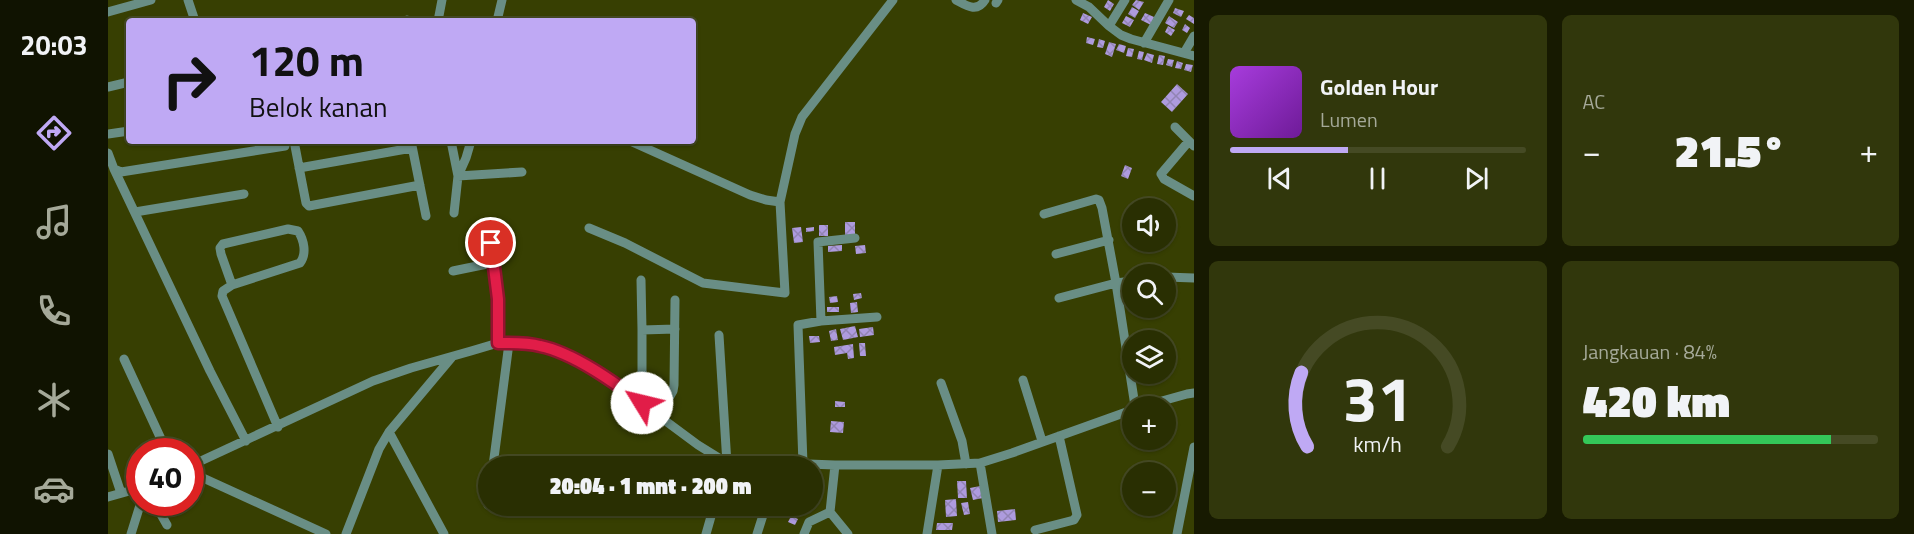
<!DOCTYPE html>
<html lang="id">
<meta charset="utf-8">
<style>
body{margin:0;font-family:"Titillium Web",sans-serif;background:#31370c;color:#f1f3f6;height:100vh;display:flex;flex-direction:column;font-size:22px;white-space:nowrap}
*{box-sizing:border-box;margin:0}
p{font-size:20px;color:#a5a999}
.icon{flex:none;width:33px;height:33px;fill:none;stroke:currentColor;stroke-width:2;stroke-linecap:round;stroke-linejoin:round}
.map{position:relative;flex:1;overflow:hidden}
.side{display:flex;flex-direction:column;gap:15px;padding:15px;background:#171a01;width:720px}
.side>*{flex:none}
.guide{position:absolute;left:18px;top:18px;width:570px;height:126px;border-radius:6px;box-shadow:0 2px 4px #0004,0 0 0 2px #454a24;background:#bfa9f4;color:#111;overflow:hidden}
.fabs{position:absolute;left:1014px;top:198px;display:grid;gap:12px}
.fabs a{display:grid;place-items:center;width:54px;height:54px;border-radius:50%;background:#292f02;box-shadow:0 2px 4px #0004,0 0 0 2px #454a24;font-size:30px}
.speed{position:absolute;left:18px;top:438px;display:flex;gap:12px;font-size:30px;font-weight:700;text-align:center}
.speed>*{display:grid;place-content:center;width:78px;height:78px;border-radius:50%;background:#292f02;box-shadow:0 2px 4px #0004,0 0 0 2px #454a24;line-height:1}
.speed .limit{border:9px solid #d22;background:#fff;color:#111}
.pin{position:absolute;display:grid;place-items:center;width:51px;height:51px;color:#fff;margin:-26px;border:3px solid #fff;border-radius:50%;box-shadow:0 2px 6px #0007}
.me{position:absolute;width:66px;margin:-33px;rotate:306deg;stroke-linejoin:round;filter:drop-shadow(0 0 4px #0008)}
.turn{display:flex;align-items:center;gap:21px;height:126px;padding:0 24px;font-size:27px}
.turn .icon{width:78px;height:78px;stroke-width:2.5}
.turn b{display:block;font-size:42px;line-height:51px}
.big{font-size:45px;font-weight:800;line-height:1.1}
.side .tile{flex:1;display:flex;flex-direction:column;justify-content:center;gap:9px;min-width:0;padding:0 21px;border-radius:9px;background:#31370c}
.side .dial{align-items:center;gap:0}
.dial svg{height:156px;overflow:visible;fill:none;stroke:#454a24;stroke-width:7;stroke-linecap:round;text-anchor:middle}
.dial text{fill:#f1f3f6;stroke:none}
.song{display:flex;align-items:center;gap:18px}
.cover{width:72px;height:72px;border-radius:9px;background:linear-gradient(135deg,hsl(280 70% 55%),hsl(280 70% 35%))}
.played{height:6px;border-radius:3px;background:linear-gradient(90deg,#bfa9f4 40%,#454a24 40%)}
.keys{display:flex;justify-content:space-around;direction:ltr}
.heat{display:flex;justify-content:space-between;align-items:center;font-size:33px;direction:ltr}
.charge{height:9px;border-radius:4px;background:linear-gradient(90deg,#34c759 84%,#454a24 0)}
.side .tiles{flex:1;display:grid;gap:15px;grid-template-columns:repeat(2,1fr)}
.trip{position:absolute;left:370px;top:456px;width:345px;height:60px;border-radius:30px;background:#292f02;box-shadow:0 2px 4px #0004,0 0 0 2px #454a24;font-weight:800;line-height:60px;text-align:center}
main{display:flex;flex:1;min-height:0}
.dock{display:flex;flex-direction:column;width:108px;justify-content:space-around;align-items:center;background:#101301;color:#a5a999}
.dock .icon{width:42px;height:42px}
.dock .current{color:#bfa9f4}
.dock b{font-size:27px;color:#f1f3f6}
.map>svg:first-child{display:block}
.building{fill:url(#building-cross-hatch)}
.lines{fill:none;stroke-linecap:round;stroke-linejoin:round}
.minor{stroke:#698e85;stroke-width:9}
.route-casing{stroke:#92132f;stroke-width:15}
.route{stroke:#e11d48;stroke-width:10}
</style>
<main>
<nav class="dock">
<b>20:03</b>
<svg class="icon current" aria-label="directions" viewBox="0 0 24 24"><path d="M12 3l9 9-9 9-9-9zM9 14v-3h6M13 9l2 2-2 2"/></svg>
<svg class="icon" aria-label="music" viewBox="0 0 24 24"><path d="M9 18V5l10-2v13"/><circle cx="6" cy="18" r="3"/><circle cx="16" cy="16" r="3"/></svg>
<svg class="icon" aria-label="phone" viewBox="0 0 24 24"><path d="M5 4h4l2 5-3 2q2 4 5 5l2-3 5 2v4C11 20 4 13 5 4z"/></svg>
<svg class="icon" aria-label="climate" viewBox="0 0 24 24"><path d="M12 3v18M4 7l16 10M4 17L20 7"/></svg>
<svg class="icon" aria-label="car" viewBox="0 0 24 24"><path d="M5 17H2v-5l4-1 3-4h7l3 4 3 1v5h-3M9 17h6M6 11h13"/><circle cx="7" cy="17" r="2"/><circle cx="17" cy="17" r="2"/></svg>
</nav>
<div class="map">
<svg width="1086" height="534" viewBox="0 0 1086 534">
<defs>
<pattern id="building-cross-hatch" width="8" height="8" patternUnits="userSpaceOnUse" patternTransform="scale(1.5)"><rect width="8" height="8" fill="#ae9bde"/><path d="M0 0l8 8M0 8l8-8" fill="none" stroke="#9284b4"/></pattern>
</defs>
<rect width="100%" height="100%" fill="#373f02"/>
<path class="building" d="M1000,0l6,4 -4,7 -6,-4z
M1028,0l8,2 -5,8 -7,-5z
M1024,7l7,4 -4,7 -7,-4z
M1067,8l9,3 -3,6 -8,-4z
M975,13l9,4 -4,7 -8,-4z
M1037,13l9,4 -3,8 -10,-5z
M1081,15l5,3v6l-8,-5z
M1018,16l8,4 -4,7 -8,-4z
M1061,16l9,6 -4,6 -9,-5z
M1077,24l5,4 -3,5 -5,-3z
M1060,26l7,4 -4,6 -6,-4z
M979,37l8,2 -2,6 -7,-2z
M991,39l6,2 -2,7 -6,-1z
M1001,42l7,2 -4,13 -7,-3z
M1011,44l7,2 -2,7 -8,-3z
M1020,48l6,1 -2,8 -6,-1z
M1031,51l5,1 -2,8 -5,-1z
M1039,53l7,2 -2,8 -8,-3z
M1051,55l6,1 -2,9 -6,-1z
M1060,59l6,1 -2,7 -6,-2z
M1069,61l6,2 -2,6 -6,-1z
M1078,64l7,1 -2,7 -7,-2z
M1069,84l11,10 -16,18 -11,-10z
M1017,165l7,3 -4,11 -7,-3z
M737,222h10v14h-10z
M711,225h9v11h-9z
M693,227l2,15 -9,1 -2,-15z
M706,227v4l-8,1v-4z
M734,245v6l-14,1v-6z
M757,245l1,8 -10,1 -1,-8z
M753,293l1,5 -8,2 -1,-6z
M729,296l1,6 -8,1 -1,-6z
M749,302l1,10 -7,1 -1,-10z
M719,307h12v5h-12z
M747,326l3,11 -15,3 -3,-11z
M765,327l1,8 -14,2 -1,-8z
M728,329l2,11 -7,1 -2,-10z
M701,336h10l1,6 -10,1z
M751,343h6l1,13h-6z
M745,344l1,14 -6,1 -1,-6 -12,2 -1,-8z
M727,401l10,1v5h-10z
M723,421l13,1 -1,11 -13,-1z
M849,481h9l1,17h-9z
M872,486l3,12 -10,2 -3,-12z
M848,499l1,17 -11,1 -1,-17z
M860,502l2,12 -6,1 -3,-12z
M907,509l1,11 -18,2 -1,-11z
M683,516l7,3 -3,6 -7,-3z
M829,523h16l-1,7h-16z"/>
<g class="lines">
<path class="minor" d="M80,0l7,21
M848,0c11,6 21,13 29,0
M968,0l13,7 20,19 12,9 10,4 63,17
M888,3l2,-3
M0,12l43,-12
M299,20l4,1
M330,21l4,-21
M389,21l5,-21
M1001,26l16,-26
M1036,43l25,-43
M1076,53l10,-17
M0,87l21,-5
M1067,127l19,19
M0,134l21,-3
M186,141l12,62 3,3 111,-21
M303,141l15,75
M343,141l7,35 64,-4
M522,141l120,54 16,5 14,2
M1081,141l-28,33 3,5 30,17
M0,153l6,16 96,202 36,70
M191,168l113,-20
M6,169l7,3 164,-26
M27,212l109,-18
M346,213l4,-37 8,-18 5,-17
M936,214l52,-15 3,1 3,8 14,75 16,-2
M481,228l36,15 78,40 82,10 -5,-91 15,-68 7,-17 91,-117
M383,243l7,56v44
M948,254l53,-14
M345,271l39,-8
M1058,277l28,1
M533,280l1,50 33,-1
M124,285l-11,-31 -1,-6 3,-4 65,-15 10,2c6,9 9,23 2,32l-68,22 -9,6 -1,5 56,131
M951,298l57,-15 19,123
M713,321l-3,-79 37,-4
M611,335l8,129
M16,359l43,93
M915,380l19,61
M833,383l21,58 4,23
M534,403v-73
M1036,406l43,-12 7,-1
M551,415l14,-24 1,-6 1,-85
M281,432l55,102
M0,454l13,39
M872,463l12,71
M695,464l-5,-139 23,-4 56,-4
M727,465l-5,47 18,22
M82,466l183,-85 38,-13 60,-17 27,-8h18l25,3 22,7 54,32 81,60 21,13 9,3 107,4h103l42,-2 32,-10 120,-43
M385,466l16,-123
M82,472l136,62
M0,497l32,-9
M46,502l13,23
M380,505l1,-7
M927,530l39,-10 3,-5 -18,-79
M23,534l10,-32
M238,534l33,-85 10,-17 63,-75
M598,534l8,-28
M649,534l7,-22 9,-6
M696,534l5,-12 21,-10
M819,534l11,-69
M1069,534l17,-87"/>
</g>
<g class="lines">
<g class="route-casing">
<path id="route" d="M383,243l7,56v44c14,0 28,-1 42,3 34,7 75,37 102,57"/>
</g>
<use href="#route" class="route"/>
</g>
</svg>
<div class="fabs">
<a><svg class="icon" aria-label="sound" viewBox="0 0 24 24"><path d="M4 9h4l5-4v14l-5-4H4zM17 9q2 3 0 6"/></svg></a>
<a><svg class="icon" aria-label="search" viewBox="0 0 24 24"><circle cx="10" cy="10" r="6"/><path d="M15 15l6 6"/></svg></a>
<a><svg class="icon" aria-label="layers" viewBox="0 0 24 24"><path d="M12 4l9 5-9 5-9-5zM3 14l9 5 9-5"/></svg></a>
<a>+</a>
<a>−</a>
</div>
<div class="speed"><div class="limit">40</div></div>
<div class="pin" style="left:383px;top:243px;background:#d93025"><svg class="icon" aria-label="arrive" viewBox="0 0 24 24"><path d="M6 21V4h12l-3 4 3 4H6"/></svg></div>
<svg class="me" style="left:534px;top:403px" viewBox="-20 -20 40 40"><circle r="19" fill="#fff"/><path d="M0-13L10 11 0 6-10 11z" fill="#e11d48"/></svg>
<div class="trip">20:04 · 1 mnt · 200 m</div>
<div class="guide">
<div class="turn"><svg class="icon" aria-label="right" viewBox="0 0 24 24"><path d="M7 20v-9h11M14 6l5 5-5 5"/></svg><div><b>120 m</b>Belok kanan</div></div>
</div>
</div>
<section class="side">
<div class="tiles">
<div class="tile">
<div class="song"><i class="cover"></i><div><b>Golden Hour</b><p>Lumen</p></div></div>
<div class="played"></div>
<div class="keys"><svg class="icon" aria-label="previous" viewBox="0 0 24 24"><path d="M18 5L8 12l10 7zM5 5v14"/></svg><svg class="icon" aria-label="pause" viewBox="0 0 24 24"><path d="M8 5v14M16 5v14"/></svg><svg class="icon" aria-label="next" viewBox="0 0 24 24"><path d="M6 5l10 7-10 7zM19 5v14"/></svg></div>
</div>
<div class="tile"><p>AC</p>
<div class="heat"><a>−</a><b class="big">21.5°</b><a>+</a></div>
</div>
<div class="tile dial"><svg viewBox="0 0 100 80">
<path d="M14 69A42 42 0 1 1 86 69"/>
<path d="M14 69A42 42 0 0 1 11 31" stroke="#bfa9f4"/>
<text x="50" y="56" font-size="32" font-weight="700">31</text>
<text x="50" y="72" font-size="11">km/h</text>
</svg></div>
<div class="tile"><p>Jangkauan · 84%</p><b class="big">420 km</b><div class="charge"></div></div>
</div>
</section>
</main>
